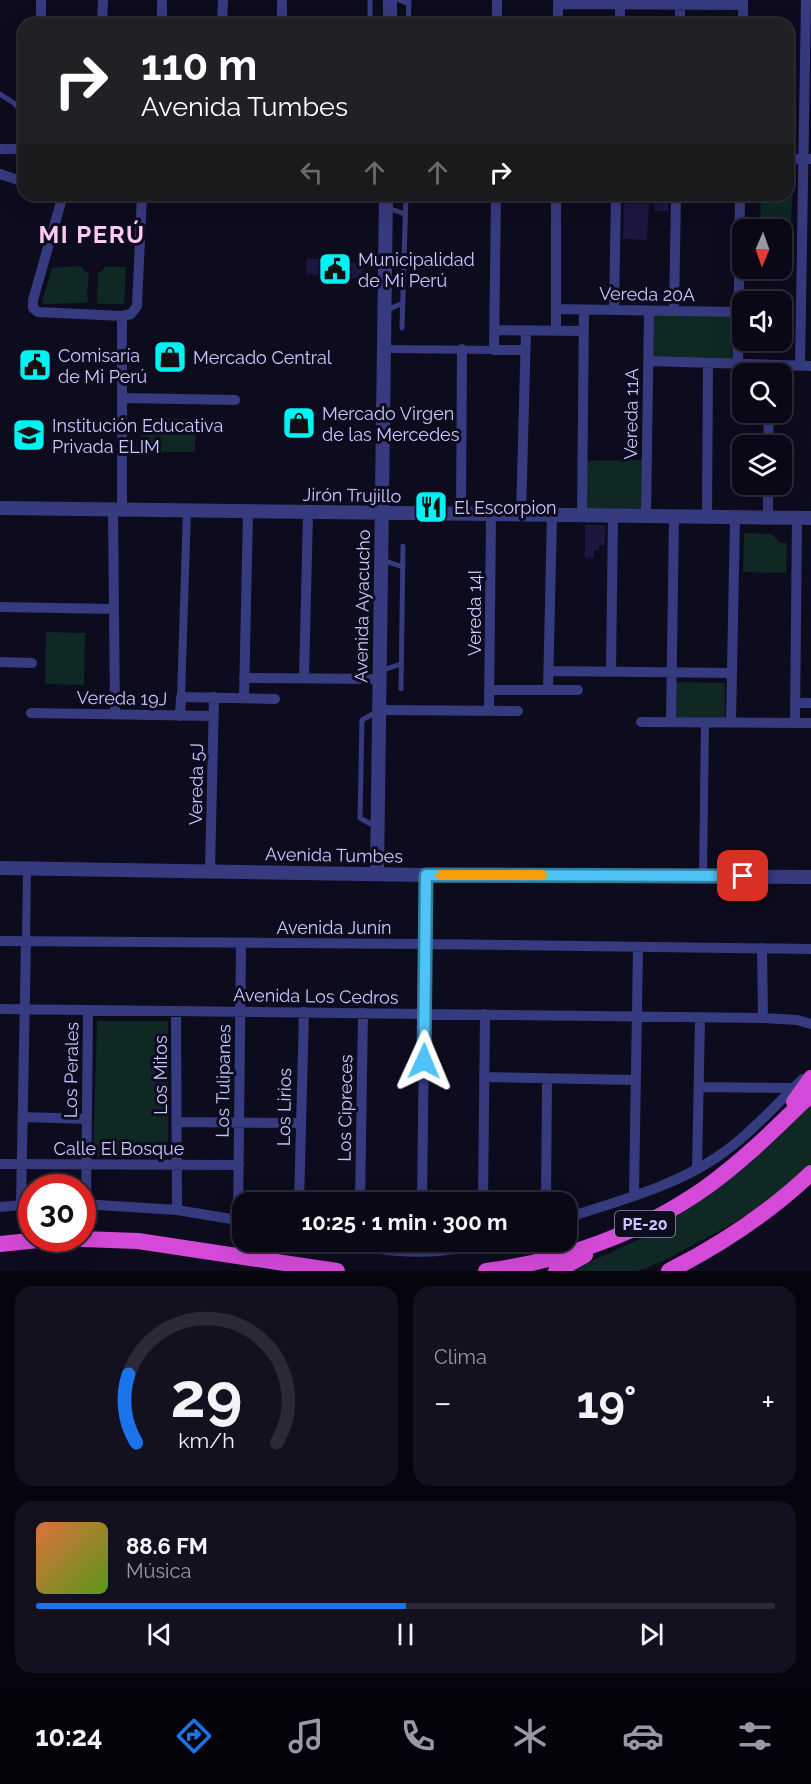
<!DOCTYPE html>
<html lang="es">
<meta charset="utf-8">
<style>
body{margin:0;font-family:Raleway,sans-serif;background:#13111f;color:#f1f3f6;height:100vh;display:flex;flex-direction:column;font-size:22px;white-space:nowrap}
*{box-sizing:border-box;margin:0}
p{font-size:20px;color:#999aa1}
.icon{flex:none;width:33px;height:33px;fill:none;stroke:currentColor;stroke-width:2;stroke-linecap:round;stroke-linejoin:round}
.map{position:relative;height:1271px;overflow:hidden}
.panel{display:flex;flex-direction:column;gap:15px;padding:15px;background:#06040c;flex:1}
.panel>*{flex:none}
.hud{position:absolute;left:18px;top:18px;width:776px;height:183px;border-radius:18px;box-shadow:0 6px 24px #0002,0 0 0 2px #2a2935;background:#202124;color:#fff;overflow:hidden}
.needle{width:39px;rotate:182deg}
.controls{position:absolute;left:732px;top:219px;display:grid;gap:12px}
.controls a{display:grid;place-items:center;width:60px;height:60px;border-radius:12px;background:#0a0816;box-shadow:0 6px 24px #0002,0 0 0 2px #2a2935;font-size:30px}
.speed{position:absolute;left:18px;top:1174px;display:flex;gap:12px;font-size:30px;font-weight:700;text-align:center}
.speed>*{display:grid;place-content:center;width:78px;height:78px;border-radius:50%;background:#0a0816;box-shadow:0 6px 24px #0002,0 0 0 2px #2a2935;line-height:1}
.speed .limit{border:9px solid #d22;background:#fff;color:#111}
.pin{position:absolute;display:grid;place-items:center;width:51px;height:51px;color:#fff;margin:-26px;border-radius:12px;box-shadow:0 3px 9px #0006}
.me{position:absolute;width:66px;margin:-33px;rotate:1deg;stroke-linejoin:round;filter:drop-shadow(0 0 4px #0008)}
.turn{display:flex;align-items:center;gap:21px;height:126px;padding:0 24px;font-size:27px}
.turn .icon{width:78px;height:78px;stroke-width:2.5}
.turn b{display:block;font-size:42px;line-height:51px}
.lanes{display:flex;align-items:center;height:57px;padding:0 24px;background:#0003;justify-content:center;gap:30px;direction:ltr}
.lanes .off{opacity:.35}
.big{font-size:45px;font-weight:700;line-height:1.1}
.panel .widget{flex:1;display:flex;flex-direction:column;justify-content:center;gap:9px;min-width:0;padding:0 21px;border-radius:18px;background:#13111f}
.panel .dial{align-items:center;gap:0}
.dial svg{height:156px;overflow:visible;fill:none;stroke:#2a2935;stroke-width:7;stroke-linecap:round;text-anchor:middle}
.dial text{fill:#f1f3f6;stroke:none}
.song{display:flex;align-items:center;gap:18px}
.cover{width:72px;height:72px;border-radius:9px;background:linear-gradient(135deg,hsl(20 70% 55%),hsl(90 70% 35%))}
.played{height:6px;border-radius:3px;background:linear-gradient(90deg,#1a73e8 50%,#2a2935 50%)}
.keys{display:flex;justify-content:space-around;direction:ltr}
.heat{display:flex;justify-content:space-between;align-items:center;font-size:33px;direction:ltr}
.panel .tiles{flex:1;display:grid;gap:15px;grid-template-columns:1fr 1fr}
.widget:last-child{grid-column:span 2}
.trip{position:absolute;left:232px;top:1192px;width:345px;height:60px;border-radius:18px;background:#0a0816;box-shadow:0 6px 24px #0002,0 0 0 2px #2a2935;font-weight:700;line-height:60px;text-align:center}
.tab-bar{display:flex;height:96px;justify-content:space-around;align-items:center;background:#040309;color:#999aa1}
.tab-bar .icon{width:42px;height:42px}
.tab-bar .active{color:#1a73e8}
.tab-bar b{font-size:27px;color:#f1f3f6}
.map>svg:first-child{display:block}
.green{fill:#0f2824}
.building{fill:#1b173f}
.lines{fill:none;stroke-linecap:round;stroke-linejoin:round}
.service{stroke:#363a7e;stroke-width:5}
.pedestrian{stroke:#363a7e;stroke-width:8}
.minor{stroke:#363a7e;stroke-width:10}
.tertiary{stroke:#363a7e;stroke-width:14}
.trunk{stroke:#d549d8;stroke-width:16}
.route-casing{stroke:#337fa1;stroke-width:15}
.route{stroke:#4fc3f7;stroke-width:10}
.slow{stroke:#f59e0b;stroke-width:10}
.labels{text-anchor:middle;dominant-baseline:central;stroke-width:6;stroke-linejoin:round;paint-order:stroke}
.shield{fill:#0d0b1e;stroke:#918fbc;stroke-width:1.5}
.shield-label{font-size:16px;font-weight:bold;fill:#c9c8ff}
.poi-label{font-size:18px;fill:#c9c8ff;stroke:#0d0b1e;text-anchor:start}
.street-label{font-size:18px;fill:#c9c8ff;stroke:#0d0b1e}
.district-label{font-size:24px;font-weight:bold;letter-spacing:1.5px;fill:#ffcaf1;stroke:#0d0b1e}
</style>
<div class="map">
<svg width="811" height="1271" viewBox="0 0 811 1271">
<rect width="100%" height="100%" fill="#0d0b1e"/>
<path class="green" d="M788,174h5l-2,50 -31,-1 1,-28h27z
M81,266l4,6 4,1 -2,20 1,10 -45,1 -1,-2 10,-34z
M104,267h22l-2,37h-27l1,-31 5,-3z
M652,313l83,2 -1,46 -83,-2z
M141,418l55,1 -1,33h-54z
M644,460v54l-60,-1 2,-52z
M744,533l28,1 8,9h7l-1,30 -43,-1z
M46,632l39,1 -1,52 -39,-1z
M674,682l51,1v35l-51,-1z
M97,1021h71v135h-75z
M811,1103v62l-45,38 -41,25 -64,34 -23,9h-68l81,-37 15,-10 100,-77z"/>
<path class="building" d="M655,195h14l-1,16h-14z
M624,203l25,1 -2,36 -24,-1z
M307,258l57,6 -2,15 -56,-5z
M585,525h20v20h-6v5h-5v8l-9,-1z"/>
<g class="lines">
<path class="service" d="M399,0l10,4
M370,24v-24
M408,24l1,-24
M0,94l14,9 10,11
M788,129l3,5 2,25
M388,208l17,6
M385,311l18,-8
M402,328l4,-133
M382,560l21,7
M380,671l21,-7
M401,689l2,-143
M376,827l-16,-9 2,-98 16,-9"/>
<path class="pedestrian" d="M383,349l111,1
M181,697l6,-186
M703,876l2,-154
M26,941l1,-72"/>
<path class="minor" d="M558,4l185,1
M41,24v-24
M102,24l1,-24
M162,24v-24
M222,24l1,-24
M282,24v-24
M497,24v-24
M558,24v-24
M620,24v-20
M680,24v-20
M743,24v-24
M0,149h24
M788,159h23
M0,174l24,8
M63,195l-30,105v8l5,4 84,4
M496,195l-2,155h31
M556,309l182,3
M614,310l2,-115
M674,311l2,-116
M495,330l89,1
M556,331v-136
M648,361l163,5
M738,364l2,-169
M800,365l6,-365
M122,398l113,2
M768,446l1,-34
M113,510l2,204
M122,510v-194l9,-2 6,-8 5,-111
M461,515l1,-166
M521,515l5,-184
M582,516l2,-206
M646,517l3,-206
M707,517l1,-154
M768,518v-34
M0,607l114,2
M0,662l32,1
M549,671l182,2
M611,671l2,-155
M244,678l136,1
M304,678l4,-165
M489,690h89
M548,690l4,-174
M244,698l4,-186
M796,703h15
M379,710l139,1
M489,711l2,-196
M31,713l183,3
M180,716l1,-19 94,2
M731,721l4,-203
M641,722l170,1
M671,722l3,-205
M795,722l2,-204
M210,871l4,-174
M0,941l425,3 386,5
M762,948l1,70
M0,1009l763,9 34,2 14,4
M176,1011l1,199
M484,1077l152,3
M699,1087l95,1
M23,1117l64,2
M177,1122l123,1
M0,1164l239,1
M697,1169l3,-151
M634,1194l4,-247
M299,1203l5,-191
M360,1203l3,-190
M422,1203l4,-328
M483,1203l2,-189
M546,1203l1,-125
M21,1204l5,-263
M82,1204l95,6 66,11
M86,1204l2,-194
M0,1207l32,-3
M567,1218c50,-17 106,-31 150,-61 33,-22 58,-52 86,-78
M238,1220l3,-277
M341,1242c52,11 95,15 147,0"/>
<path class="tertiary" d="M390,24v-24
M0,508l811,10
M0,868l426,7 385,2
M377,874l9,-679"/>
<path class="trunk" d="M794,1102l17,-24
M82,1239l56,2 199,30
M0,1244l48,-5
M486,1271c77,-10 155,-38 219,-83 38,-27 72,-61 106,-94
M556,1271l29,-16
M669,1271c51,-26 100,-58 142,-98"/>
</g>
<g class="lines">
<g class="route-casing">
<path id="route" d="M424,1061l2,-186 317,1"/>
</g>
<use href="#route" class="route"/>
<path class="slow" d="M441,875h101"/>
</g>
<defs>
<g id="civic-square" transform="scale(1.725)"><rect x="-9" y="-9" width="18" height="18" rx="4" fill="#00f3f3" stroke="#0d0b1e"/><path d="M-.6-6.5H3V-4.5H.6V-3L4-1V1h2V6H-6V1h2V-1L-.6-3ZM-1.2 2.5V6h2.4V2.5Z" fill="#111"/></g>
<g id="shop-square" transform="scale(1.725)"><rect x="-9" y="-9" width="18" height="18" rx="4" fill="#00f3f3" stroke="#0d0b1e"/><path d="M-5-2.5h2.3a2.7 3.5 0 0 1 5.4 0H5L5.5 6h-11ZM-1.5-2.5h3a1.5 2.3 0 0 0-3 0Z" fill="#111"/></g>
<g id="school-square" transform="scale(1.725)"><rect x="-9" y="-9" width="18" height="18" rx="4" fill="#00f3f3" stroke="#0d0b1e"/><path d="M0-5L7-2L0 1L-7-2ZM-4 1L0 2.5L4 1V4Q0 6-4 4Z" fill="#111"/></g>
<g id="restaurant-square" transform="scale(1.725)"><rect x="-9" y="-9" width="18" height="18" rx="4" fill="#00f3f3" stroke="#0d0b1e"/><path d="M-5-6h1v4h1v-4h1v4h1v-4h1v5L-1.5 .5V6h-2V.5L-5-1ZM5-6V6H3V1.5H1.5Q1.5-4 5-6Z" fill="#111"/></g>
</defs>
<g fill-rule="evenodd">
<use href="#civic-square" x="335" y="269"/>
<use href="#shop-square" x="170" y="357"/>
<use href="#civic-square" x="35" y="365"/>
<use href="#shop-square" x="299" y="423"/>
<use href="#school-square" x="29" y="435"/>
<use href="#restaurant-square" x="431" y="507"/>
</g>
<g class="labels">
<rect class="shield" x="615" y="1211" width="60" height="26" rx="4.5"/>
<g class="shield-label">
<text x="645" y="1224">PE-20</text>
</g>
<g class="poi-label">
<text x="358" y="259">Municipalidad<tspan x="358" dy="21">de Mi Perú</tspan></text>
<text x="58" y="355">Comisaría<tspan x="58" dy="21">de Mi Perú</tspan></text>
<text x="193" y="357">Mercado Central</text>
<text x="322" y="413">Mercado Virgen<tspan x="322" dy="21">de las Mercedes</tspan></text>
<text x="52" y="425">Institución Educativa<tspan x="52" dy="21">Privada ELIM</tspan></text>
<text x="454" y="507">El Escorpion</text>
</g>
<g class="street-label">
<text transform="translate(647 294) rotate(1)">Vereda 20A</text>
<text transform="translate(631 414) rotate(-89)">Vereda 11A</text>
<text transform="translate(352 495) rotate(1)">Jirón Trujillo</text>
<text transform="translate(362 606) rotate(-89)">Avenida Ayacucho</text>
<text transform="translate(474 613) rotate(-90)">Vereda 14I</text>
<text transform="translate(122 698) rotate(1)">Vereda 19J</text>
<text transform="translate(196 784) rotate(-89)">Vereda 5J</text>
<text transform="translate(334 855) rotate(1)">Avenida Tumbes</text>
<text x="334" y="927">Avenida Junín</text>
<text transform="translate(316 996) rotate(1)">Avenida Los Cedros</text>
<text transform="translate(71 1070) rotate(-89)">Los Perales</text>
<text transform="translate(160 1075) rotate(-90)">Los Mitos</text>
<text transform="translate(223 1081) rotate(-89)">Los Tulipanes</text>
<text transform="translate(284 1107) rotate(-89)">Los Lirios</text>
<text transform="translate(345 1108) rotate(-89)">Los Cipreces</text>
<text x="119" y="1148">Calle El Bosque</text>
</g>
<g class="district-label">
<text x="92" y="234">MI PERÚ</text>
</g>
</g>
</svg>
<div class="controls">
<a><svg class="needle" viewBox="-14 -14 28 28"><path d="M0-13l5 13h-10z" fill="#e53935"/><path d="M0 13l5-13h-10z" fill="#999aa1"/></svg></a>
<a><svg class="icon" aria-label="sound" viewBox="0 0 24 24"><path d="M4 9h4l5-4v14l-5-4H4zM17 9q2 3 0 6"/></svg></a>
<a><svg class="icon" aria-label="search" viewBox="0 0 24 24"><circle cx="10" cy="10" r="6"/><path d="M15 15l6 6"/></svg></a>
<a><svg class="icon" aria-label="layers" viewBox="0 0 24 24"><path d="M12 4l9 5-9 5-9-5zM3 14l9 5 9-5"/></svg></a>
</div>
<div class="speed"><div class="limit">30</div></div>
<div class="pin" style="left:743px;top:876px;background:#d93025"><svg class="icon" aria-label="arrive" viewBox="0 0 24 24"><path d="M6 21V4h12l-3 4 3 4H6"/></svg></div>
<svg class="me" style="left:424px;top:1061px" viewBox="-20 -20 40 40"><path d="M0-17L14 15 0 8-14 15z" fill="#4fc3f7" stroke="#fff" stroke-width="4"/></svg>
<div class="trip">10:25 · 1 min · 300 m</div>
<div class="hud">
<div class="turn"><svg class="icon" aria-label="right" viewBox="0 0 24 24"><path d="M7 20v-9h11M14 6l5 5-5 5"/></svg><div><b>110 m</b>Avenida Tumbes</div></div>
<div class="lanes"><svg class="icon off" aria-label="left" viewBox="0 0 24 24"><path d="M17 20v-9H6M10 6l-5 5 5 5"/></svg><svg class="icon off" aria-label="ahead" viewBox="0 0 24 24"><path d="M12 20V5M6 11l6-6 6 6"/></svg><svg class="icon off" aria-label="ahead" viewBox="0 0 24 24"><path d="M12 20V5M6 11l6-6 6 6"/></svg><svg class="icon" aria-label="right" viewBox="0 0 24 24"><path d="M7 20v-9h11M14 6l5 5-5 5"/></svg></div>
</div>
</div>
<section class="panel">
<div class="tiles">
<div class="widget dial"><svg viewBox="0 0 100 80">
<path d="M14 69A42 42 0 1 1 86 69"/>
<path d="M14 69A42 42 0 0 1 10 34" stroke="#1a73e8"/>
<text x="50" y="56" font-size="32" font-weight="700">29</text>
<text x="50" y="72" font-size="11">km/h</text>
</svg></div>
<div class="widget"><p>Clima</p>
<div class="heat"><a>−</a><b class="big">19°</b><a>+</a></div>
</div>
<div class="widget">
<div class="song"><i class="cover"></i><div><b>88.6 FM</b><p>Música</p></div></div>
<div class="played"></div>
<div class="keys"><svg class="icon" aria-label="previous" viewBox="0 0 24 24"><path d="M18 5L8 12l10 7zM5 5v14"/></svg><svg class="icon" aria-label="pause" viewBox="0 0 24 24"><path d="M8 5v14M16 5v14"/></svg><svg class="icon" aria-label="next" viewBox="0 0 24 24"><path d="M6 5l10 7-10 7zM19 5v14"/></svg></div>
</div>
</div>
</section>
<nav class="tab-bar">
<b>10:24</b>
<svg class="icon active" aria-label="directions" viewBox="0 0 24 24"><path d="M12 3l9 9-9 9-9-9zM9 14v-3h6M13 9l2 2-2 2"/></svg>
<svg class="icon" aria-label="music" viewBox="0 0 24 24"><path d="M9 18V5l10-2v13"/><circle cx="6" cy="18" r="3"/><circle cx="16" cy="16" r="3"/></svg>
<svg class="icon" aria-label="phone" viewBox="0 0 24 24"><path d="M5 4h4l2 5-3 2q2 4 5 5l2-3 5 2v4C11 20 4 13 5 4z"/></svg>
<svg class="icon" aria-label="climate" viewBox="0 0 24 24"><path d="M12 3v18M4 7l16 10M4 17L20 7"/></svg>
<svg class="icon" aria-label="car" viewBox="0 0 24 24"><path d="M5 17H2v-5l4-1 3-4h7l3 4 3 1v5h-3M9 17h6M6 11h13"/><circle cx="7" cy="17" r="2"/><circle cx="17" cy="17" r="2"/></svg>
<svg class="icon" aria-label="filters" viewBox="0 0 24 24"><path d="M4 7h16M4 17h16"/><circle cx="9" cy="7" r="2"/><circle cx="15" cy="17" r="2"/></svg>
</nav>
